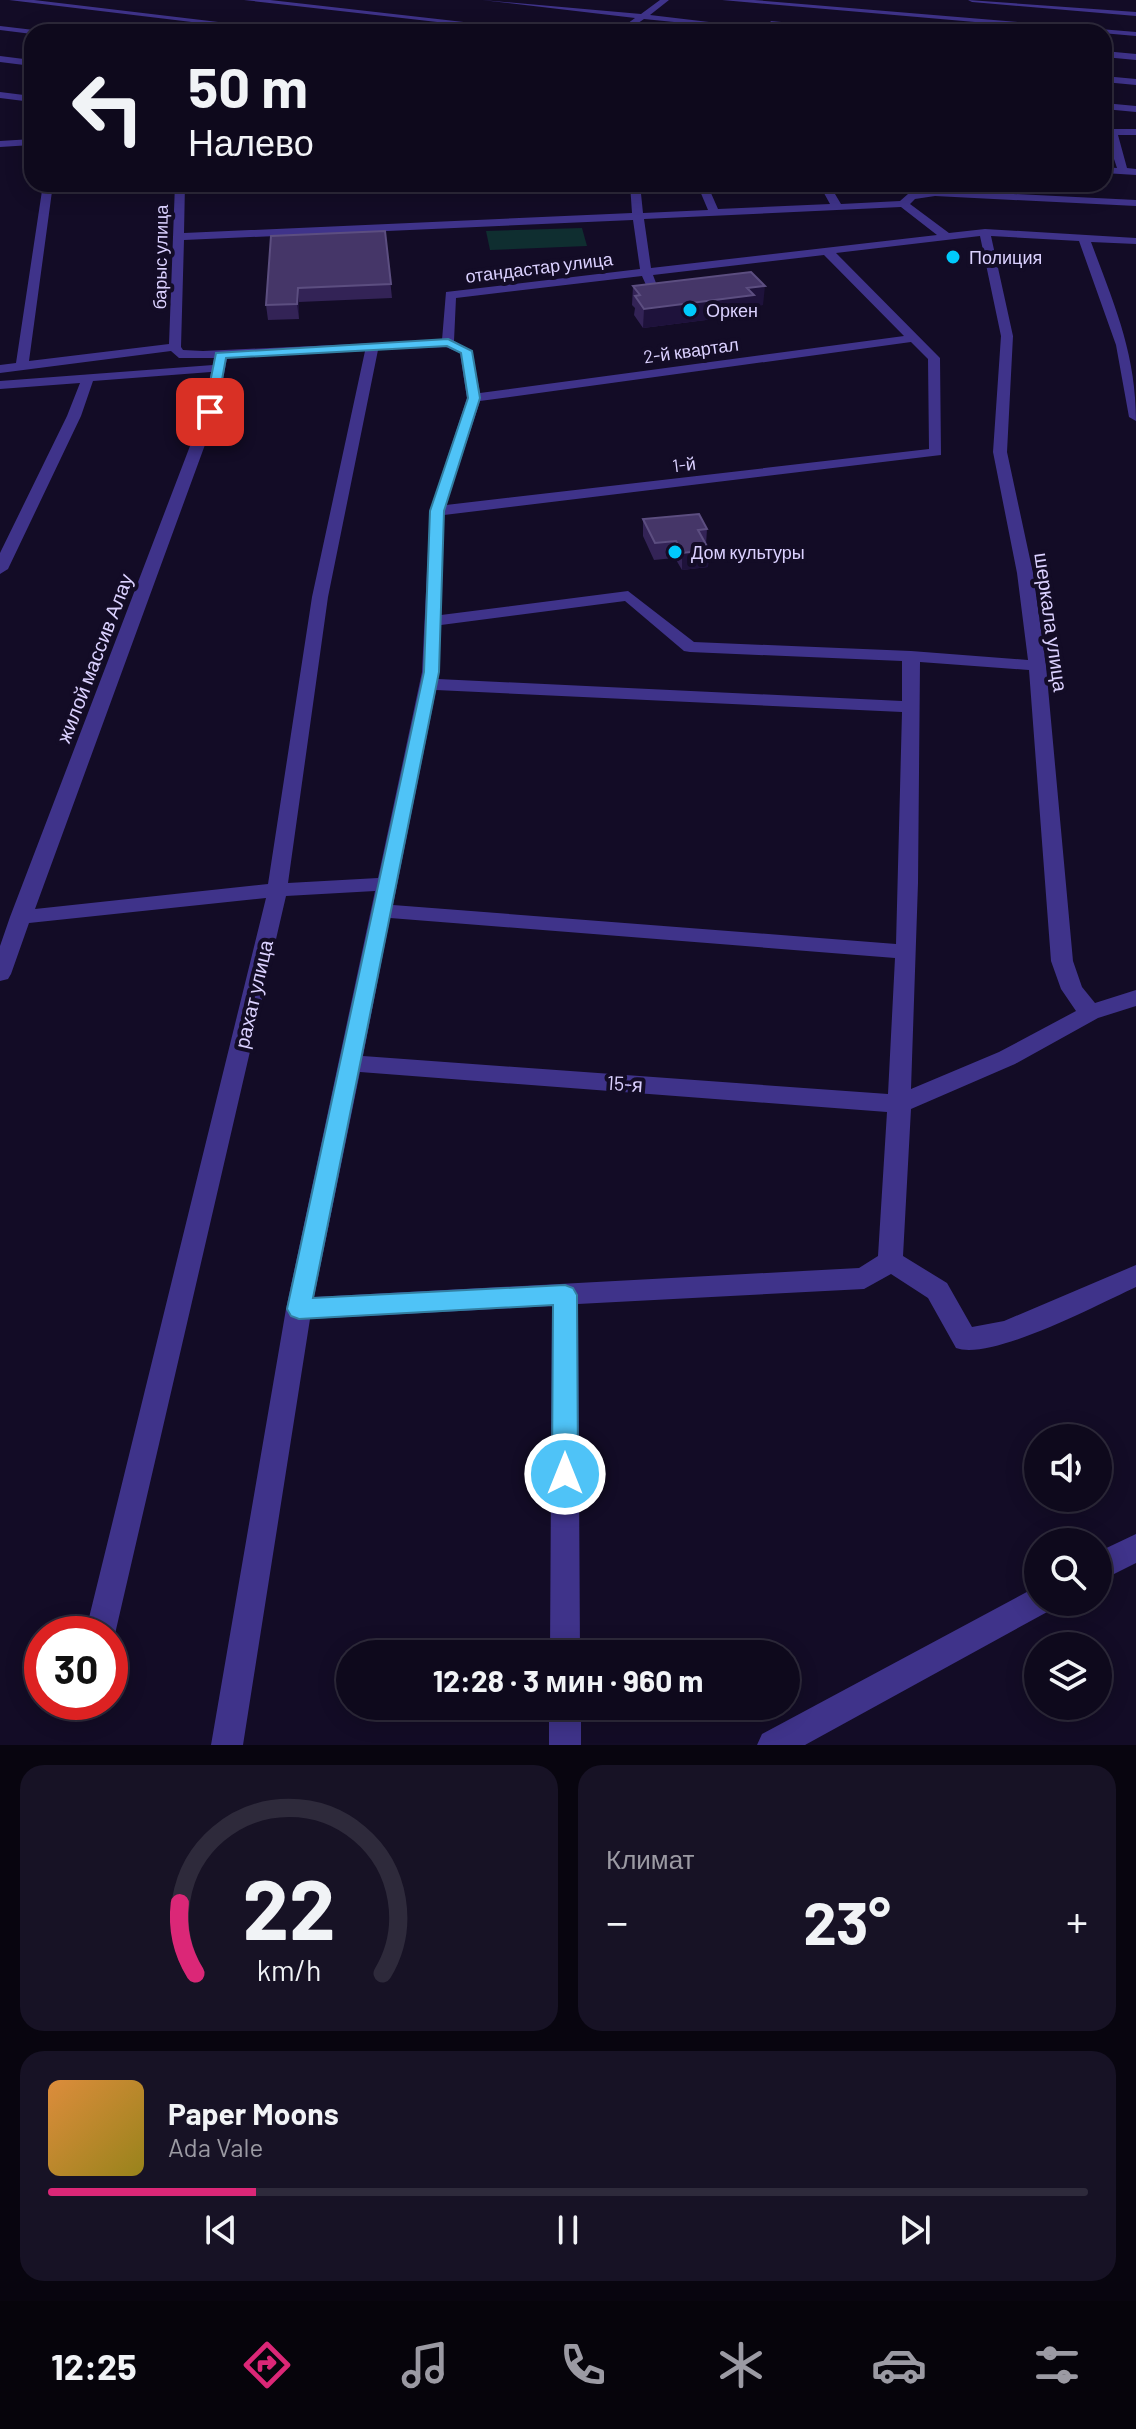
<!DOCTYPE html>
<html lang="ru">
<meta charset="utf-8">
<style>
body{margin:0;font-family:Barlow,sans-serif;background:#171225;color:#f1f3f6;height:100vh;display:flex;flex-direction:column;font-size:30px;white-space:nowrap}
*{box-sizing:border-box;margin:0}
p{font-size:26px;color:#9b9aa3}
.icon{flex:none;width:44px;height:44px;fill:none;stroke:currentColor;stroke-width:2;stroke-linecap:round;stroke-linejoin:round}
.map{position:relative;height:1745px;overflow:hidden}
.drawer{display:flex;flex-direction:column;gap:20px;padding:20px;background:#08050f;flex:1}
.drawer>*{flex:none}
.hud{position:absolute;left:24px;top:24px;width:1088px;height:168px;border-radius:24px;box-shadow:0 4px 20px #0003,0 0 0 2px #2e2a3b;background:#0e091c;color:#f1f3f6;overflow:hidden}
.buttons{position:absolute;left:1024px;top:1424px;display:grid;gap:16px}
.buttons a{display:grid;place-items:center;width:88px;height:88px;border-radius:50%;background:#0e091c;box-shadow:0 4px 20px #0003,0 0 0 2px #2e2a3b;font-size:40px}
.speed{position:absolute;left:24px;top:1616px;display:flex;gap:16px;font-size:40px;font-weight:700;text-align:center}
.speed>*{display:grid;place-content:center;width:104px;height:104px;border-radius:50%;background:#0e091c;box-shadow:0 4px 20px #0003,0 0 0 2px #2e2a3b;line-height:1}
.speed .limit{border:12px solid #d22;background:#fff;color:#111}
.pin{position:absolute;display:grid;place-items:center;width:68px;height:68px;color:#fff;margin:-34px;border-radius:16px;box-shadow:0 4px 12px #0006}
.me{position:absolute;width:88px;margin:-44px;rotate:0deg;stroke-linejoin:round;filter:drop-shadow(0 0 6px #0008)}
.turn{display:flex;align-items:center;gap:28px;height:168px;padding:0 32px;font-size:36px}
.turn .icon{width:104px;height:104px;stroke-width:2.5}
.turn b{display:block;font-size:56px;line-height:68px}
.big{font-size:60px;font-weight:700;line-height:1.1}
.drawer .tile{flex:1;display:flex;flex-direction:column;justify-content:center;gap:12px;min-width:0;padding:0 28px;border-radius:24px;background:#171225}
.drawer .dial{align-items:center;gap:0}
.dial svg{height:208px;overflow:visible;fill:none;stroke:#2e2a3b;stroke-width:7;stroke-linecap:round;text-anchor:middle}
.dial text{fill:#f1f3f6;stroke:none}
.song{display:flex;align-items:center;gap:24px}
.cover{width:96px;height:96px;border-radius:12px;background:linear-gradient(135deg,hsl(30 70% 55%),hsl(50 70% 35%))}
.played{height:8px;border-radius:4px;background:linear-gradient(90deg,#db2777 20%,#2e2a3b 20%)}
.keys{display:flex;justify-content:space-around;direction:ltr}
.heat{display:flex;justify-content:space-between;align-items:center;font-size:44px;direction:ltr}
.drawer .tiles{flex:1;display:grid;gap:20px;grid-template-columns:1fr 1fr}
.tile:last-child{grid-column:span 2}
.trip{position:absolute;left:336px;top:1640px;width:464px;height:80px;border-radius:40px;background:#0e091c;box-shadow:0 4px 20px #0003,0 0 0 2px #2e2a3b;font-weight:700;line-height:80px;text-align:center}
.tab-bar{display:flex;height:128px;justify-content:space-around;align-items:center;background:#06040b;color:#9b9aa3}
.tab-bar .icon{width:56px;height:56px}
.tab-bar .on{color:#db2777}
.tab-bar b{font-size:36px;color:#f1f3f6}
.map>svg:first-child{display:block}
.green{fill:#0f2e30}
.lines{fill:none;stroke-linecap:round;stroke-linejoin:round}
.minor{fill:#3f338a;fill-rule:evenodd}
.wall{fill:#332356}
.shaded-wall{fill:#1e123b}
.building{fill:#453668;stroke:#5c4e80;stroke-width:2}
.route{fill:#4fc3f7;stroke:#337fa1;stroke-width:2}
.poi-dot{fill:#00cafc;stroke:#130c26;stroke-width:3}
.labels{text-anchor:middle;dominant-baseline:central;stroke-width:8;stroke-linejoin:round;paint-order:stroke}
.far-street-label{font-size:18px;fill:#dbd1ff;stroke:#130c26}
.far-poi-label{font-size:18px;fill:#dbd1ff;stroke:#130c26;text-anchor:start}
.street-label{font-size:20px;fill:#dbd1ff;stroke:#130c26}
</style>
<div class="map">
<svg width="1136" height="1745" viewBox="0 0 1136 1745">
<rect width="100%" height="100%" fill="#130c26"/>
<path class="green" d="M582,228l5,18 -97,4 -4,-19z"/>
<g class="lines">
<path class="minor" d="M9,0h25l267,32h-26z
M244,0h26l283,32h-27z
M482,0l159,14 19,-14h9l-19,15 119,14 -4,2 -121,-12 -19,13h-9l19,-14z
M722,0h32l382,32v4z
M968,0l168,12v4l-164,-14z
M771,21l94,9 4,2 -101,-7z
M0,26l34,4 4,2 -6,2 -32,-4z
M1104,51l32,3v6l-32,-3z
M0,56l32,4v6l-32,-4z
M1104,76l32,3v6l-32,-3z
M0,92l32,4v6l-32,-4z
M1104,103l32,3v6l-32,-3z
M1104,129h32v6h-18l9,33 9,1v6l-32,-2v-6l13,1z
M32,139v6l-32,2v-6z
M43,184h10l-24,177 140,-17 6,-160h10l-1,49 448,-20 -2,-29h10l3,29 65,-3 -11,-26h10l11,25 112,-5 -11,-20h10l12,20 59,-3 8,-7 27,-4 201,10v6l-201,-10 -20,3 -5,5 39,29 36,-4 151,9v6l-45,-2c23,62 45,111 45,179l-7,-4 -13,-72 -37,-104 -88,-5 22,100 -6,116 26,121 13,93 27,295 9,26 13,16 41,-13v16l-38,12 -83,46 -104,45 -8,147 44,27 25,44 32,-6 132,-56v22c-37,17 -144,74 -180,61l-28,-50 -37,-24 -27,15 -286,15 2,350h-30l2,-348 -242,13 -67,426h-32l75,-436 89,-418 -89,5 -171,738 -5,11v-11h-25l181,-736 -237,25 -18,51 -3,5 -8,2v-35l10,-29 193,-505 8,-40 -118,9 -12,35 -73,153 -8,5v-21l67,-137 13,-33 -80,6v-8l213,-16 1,-7h-35l-8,-7 -171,22v-8l16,-2zM901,207l36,28 -286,33 -7,-49zM633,220l7,49 -194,23 -4,48 -239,11 -20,-1 -2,-3 3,-107zM980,236l21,100 -8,116 24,121 11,87 -117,-9 -217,-9 -66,-51 -187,24 3,-100 497,-60 -1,-97 -104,-105zM824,255l80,81 -424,57 -8,-42 -18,-10 2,-43 186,-22 4,9 4,2 6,-4 -3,-8zM911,342l17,17 1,90 -483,56 34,-104zM446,347l14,6 7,45 -37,113 -8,161 -44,206 -90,5 40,-286 50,-247zM365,351l-53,246 -44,287 -233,25 182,-497 10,-54zM625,601l59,50 6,1 212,9v40l-464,-22 3,-54zM920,662l109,8 22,291 10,28 15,22 -77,41 -88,37 7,-206zM436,690l466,22 -6,232 -503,-39zM390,918l505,40 -7,136 -525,-38zM360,1072l527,40 -9,144 -19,12 -545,29z
M1136,1534v29l-38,19v-30z
M1038,1586v16h15l-4,9 -244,134h-48l5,-11z
M549,1706h32v39h-32z"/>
</g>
<path class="wall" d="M385,231l7,67 -93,4v17l-31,1 -2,-15z
M633,286l130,19 -10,1v8l-110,14 -9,-13 1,-7 -3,-3z
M643,519l64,10 -1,16 3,5 -1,17 -26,3 -7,-12 -21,2 -11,-24z"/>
<path class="shaded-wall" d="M765,286l-2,19 -10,1v8l-110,14 1,-19 103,-21z
M298,288l1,14v17l-2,-15z
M709,550l-1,17 -26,3v-17z"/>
<path class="building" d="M385,231l6,53 -93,4 -1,16 -31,1 5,-69z
M751,272l14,14 -18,2 7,7 -110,14 -9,-13 5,-1 -7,-9z
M699,514l8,15 -9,1 11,20 -27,3 -6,-12 -21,2 -12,-24z"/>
<path class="route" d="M448,339l24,12 8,47 -36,113 -5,161 -126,626 252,-13 8,3 4,7 1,179 -4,9 -9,3 -9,-3 -4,-9 1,-169 -254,14 -8,-3 -4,-7 137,-637 6,-161 38,-113 -7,-45 -14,-7 -221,12 -10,54 -6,4 -6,-4 12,-59z"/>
<g class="poi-dot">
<circle cx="953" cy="257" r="8"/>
<circle cx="690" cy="310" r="8"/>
<circle cx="675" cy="552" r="8"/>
</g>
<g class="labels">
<g class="far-street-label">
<text transform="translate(160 257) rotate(-89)">барыс улица</text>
<text transform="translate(539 267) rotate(-7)">отандастар улица</text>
<text transform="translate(691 350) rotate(-8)">2-й квартал</text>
<text transform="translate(684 464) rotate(-7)">1-й</text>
</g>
<g class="far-poi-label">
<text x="969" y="257">Полиция</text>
<text x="706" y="310">Оркен</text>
<text x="691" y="552">Дом культуры</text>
</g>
<g class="street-label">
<text transform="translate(1052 622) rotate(82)">шеркала улица</text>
<text transform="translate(94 658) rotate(-69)">жилой массив Алау</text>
<text transform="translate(253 994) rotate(-77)">рахат улица</text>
<text transform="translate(625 1083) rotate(4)">15-я</text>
</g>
</g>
</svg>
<div class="buttons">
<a><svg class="icon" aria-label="sound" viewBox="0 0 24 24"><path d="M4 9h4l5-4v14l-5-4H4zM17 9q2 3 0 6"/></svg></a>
<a><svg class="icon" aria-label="search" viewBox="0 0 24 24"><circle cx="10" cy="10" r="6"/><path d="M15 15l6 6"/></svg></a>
<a><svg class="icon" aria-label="layers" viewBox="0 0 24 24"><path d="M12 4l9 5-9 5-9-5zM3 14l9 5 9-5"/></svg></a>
</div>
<div class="speed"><div class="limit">30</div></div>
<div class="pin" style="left:210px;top:412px;background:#d93025"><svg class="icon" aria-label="arrive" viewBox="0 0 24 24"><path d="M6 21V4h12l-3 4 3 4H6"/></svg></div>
<svg class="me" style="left:565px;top:1474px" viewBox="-20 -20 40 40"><circle r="17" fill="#4fc3f7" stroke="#fff" stroke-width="3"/><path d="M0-11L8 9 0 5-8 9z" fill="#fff"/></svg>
<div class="trip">12:28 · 3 мин · 960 m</div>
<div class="hud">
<div class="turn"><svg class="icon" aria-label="left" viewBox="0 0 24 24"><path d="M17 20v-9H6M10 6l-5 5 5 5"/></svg><div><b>50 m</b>Налево</div></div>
</div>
</div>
<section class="drawer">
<div class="tiles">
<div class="tile dial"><svg viewBox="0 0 100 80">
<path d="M14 69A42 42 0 1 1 86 69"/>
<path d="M14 69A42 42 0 0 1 8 42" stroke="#db2777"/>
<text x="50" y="56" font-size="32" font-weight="700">22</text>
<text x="50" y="72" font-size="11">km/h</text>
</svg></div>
<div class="tile"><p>Климат</p>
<div class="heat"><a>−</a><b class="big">23°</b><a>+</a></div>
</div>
<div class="tile">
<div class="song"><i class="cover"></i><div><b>Paper Moons</b><p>Ada Vale</p></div></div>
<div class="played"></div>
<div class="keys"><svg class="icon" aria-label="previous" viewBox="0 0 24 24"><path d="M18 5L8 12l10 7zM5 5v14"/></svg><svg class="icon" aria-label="pause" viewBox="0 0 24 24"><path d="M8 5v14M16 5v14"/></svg><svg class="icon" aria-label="next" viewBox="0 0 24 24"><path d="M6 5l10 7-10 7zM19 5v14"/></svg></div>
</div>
</div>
</section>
<nav class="tab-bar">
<b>12:25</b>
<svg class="icon on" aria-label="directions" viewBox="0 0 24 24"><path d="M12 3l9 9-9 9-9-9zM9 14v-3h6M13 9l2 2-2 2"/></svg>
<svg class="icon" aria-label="music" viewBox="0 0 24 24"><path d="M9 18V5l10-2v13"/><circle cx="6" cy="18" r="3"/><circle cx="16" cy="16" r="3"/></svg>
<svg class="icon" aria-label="phone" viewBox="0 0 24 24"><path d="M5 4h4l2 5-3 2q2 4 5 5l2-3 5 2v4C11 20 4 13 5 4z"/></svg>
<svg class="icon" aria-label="climate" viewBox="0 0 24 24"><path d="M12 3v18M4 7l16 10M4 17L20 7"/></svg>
<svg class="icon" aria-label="car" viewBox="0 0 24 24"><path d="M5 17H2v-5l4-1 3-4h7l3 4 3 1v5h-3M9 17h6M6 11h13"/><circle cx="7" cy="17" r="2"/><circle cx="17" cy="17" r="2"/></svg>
<svg class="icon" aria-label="filters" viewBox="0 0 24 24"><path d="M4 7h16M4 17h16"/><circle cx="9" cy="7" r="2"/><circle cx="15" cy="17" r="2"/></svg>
</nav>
